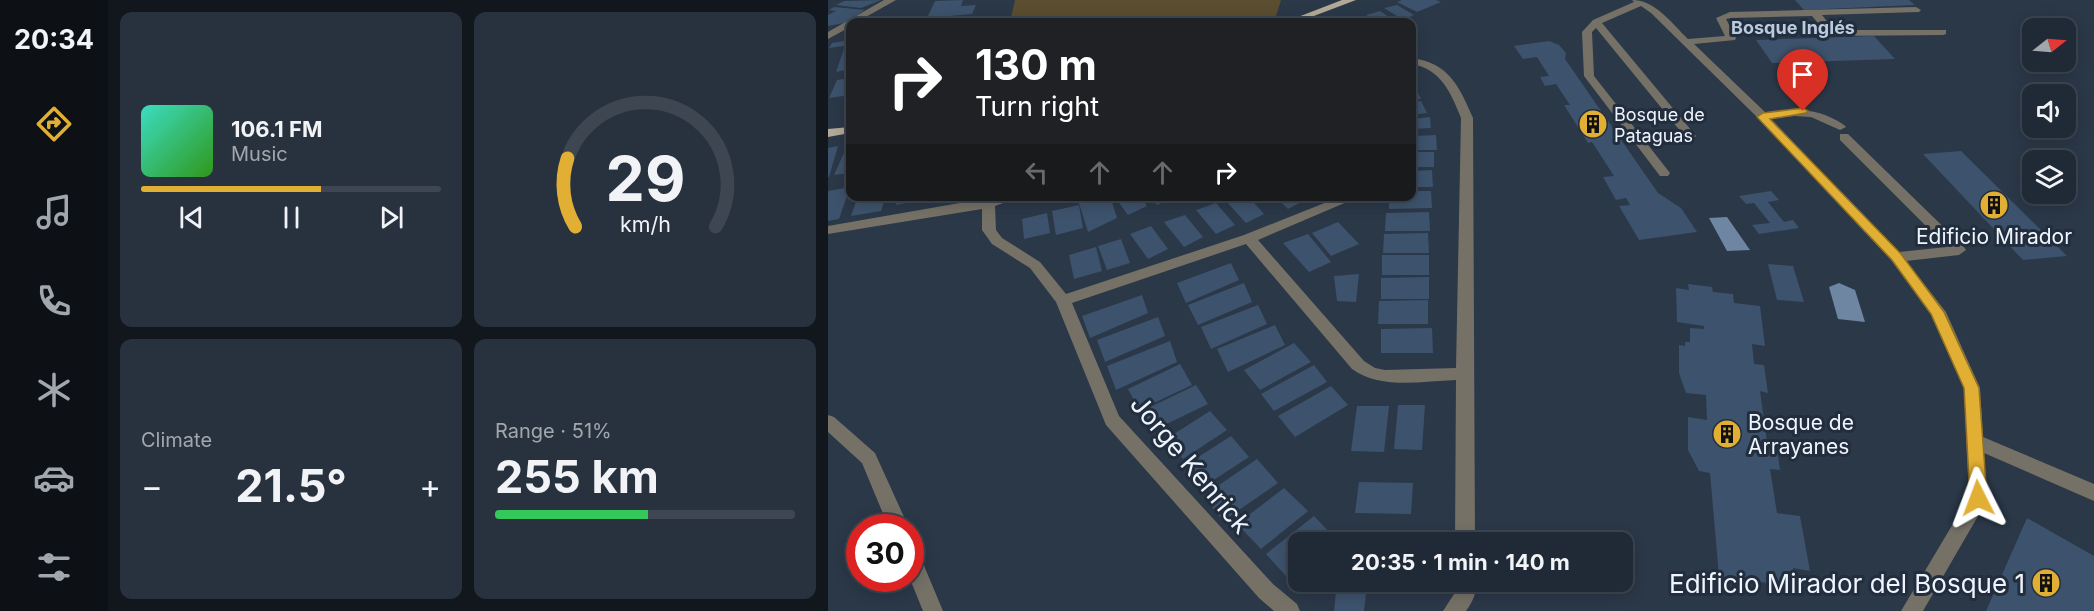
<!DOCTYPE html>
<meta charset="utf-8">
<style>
body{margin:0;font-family:Inter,sans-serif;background:#28323e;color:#f1f3f6;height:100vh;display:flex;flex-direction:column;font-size:22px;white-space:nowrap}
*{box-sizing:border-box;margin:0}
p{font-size:20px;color:#a2a7ad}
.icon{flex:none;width:33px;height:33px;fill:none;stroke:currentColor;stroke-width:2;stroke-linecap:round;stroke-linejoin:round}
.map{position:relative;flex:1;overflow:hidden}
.drawer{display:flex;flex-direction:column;gap:12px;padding:12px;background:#12171e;width:720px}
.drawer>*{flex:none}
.guide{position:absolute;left:18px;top:18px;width:570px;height:183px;border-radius:12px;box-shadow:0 3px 15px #0003,0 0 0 2px #3d4651;background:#202124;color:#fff;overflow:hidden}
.needle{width:39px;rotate:73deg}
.controls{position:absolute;left:1194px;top:18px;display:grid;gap:12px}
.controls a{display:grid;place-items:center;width:54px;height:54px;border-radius:12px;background:#202a36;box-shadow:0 3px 15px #0003,0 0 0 2px #3d4651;font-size:30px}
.speed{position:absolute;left:18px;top:514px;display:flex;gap:12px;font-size:30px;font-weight:700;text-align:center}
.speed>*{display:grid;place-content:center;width:78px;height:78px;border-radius:50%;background:#202a36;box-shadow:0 3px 15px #0003,0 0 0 2px #3d4651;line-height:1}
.speed .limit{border:9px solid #d22;background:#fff;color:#111}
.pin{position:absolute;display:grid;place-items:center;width:51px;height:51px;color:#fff;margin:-62px -26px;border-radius:50% 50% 50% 0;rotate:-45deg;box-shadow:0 0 6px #0007}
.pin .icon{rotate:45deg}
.me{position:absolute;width:66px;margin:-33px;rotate:357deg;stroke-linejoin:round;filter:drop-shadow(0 0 4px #0008)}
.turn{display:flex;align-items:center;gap:21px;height:126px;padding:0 30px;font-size:27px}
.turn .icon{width:78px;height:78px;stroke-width:2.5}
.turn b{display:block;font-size:42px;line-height:51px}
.lanes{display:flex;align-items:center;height:57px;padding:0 30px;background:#0003;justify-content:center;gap:30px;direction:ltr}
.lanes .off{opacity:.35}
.big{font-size:45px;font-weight:700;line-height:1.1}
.drawer .tile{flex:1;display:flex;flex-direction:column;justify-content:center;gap:9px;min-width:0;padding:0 21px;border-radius:12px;background:#28323e}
.drawer .dial{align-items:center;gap:0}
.dial svg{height:156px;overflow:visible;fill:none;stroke:#3d4651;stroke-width:7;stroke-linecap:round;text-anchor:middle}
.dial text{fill:#f1f3f6;stroke:none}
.song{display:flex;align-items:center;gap:18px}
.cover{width:72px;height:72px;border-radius:9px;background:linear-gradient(135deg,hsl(170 70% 55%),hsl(110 70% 35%))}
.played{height:6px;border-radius:3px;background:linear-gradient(90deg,#e1af34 60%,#3d4651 60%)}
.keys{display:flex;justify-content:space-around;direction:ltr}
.heat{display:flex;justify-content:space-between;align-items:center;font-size:33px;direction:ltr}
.charge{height:9px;border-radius:4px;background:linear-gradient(90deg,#34c759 51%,#3d4651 0)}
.drawer .tiles{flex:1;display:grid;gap:12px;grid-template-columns:repeat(2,1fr)}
.trip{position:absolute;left:460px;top:532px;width:345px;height:60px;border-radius:12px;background:#202a36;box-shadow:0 3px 15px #0003,0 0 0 2px #3d4651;font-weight:700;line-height:60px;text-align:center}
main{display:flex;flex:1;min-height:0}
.menu{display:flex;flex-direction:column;width:108px;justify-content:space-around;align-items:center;background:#0d1116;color:#a2a7ad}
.menu .icon{width:42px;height:42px}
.menu .on{color:#e1af34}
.menu b{font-size:27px;color:#f1f3f6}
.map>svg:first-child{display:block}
.green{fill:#5a4d30}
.water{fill:#6f86a2}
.building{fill:#3d526c}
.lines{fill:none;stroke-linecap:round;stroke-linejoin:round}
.minor{fill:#757167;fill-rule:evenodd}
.major{fill:#b2a996;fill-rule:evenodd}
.route{fill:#e1af34;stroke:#927222;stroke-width:1.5}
.labels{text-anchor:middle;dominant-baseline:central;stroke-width:6;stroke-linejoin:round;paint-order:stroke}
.far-neighbourhood-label{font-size:18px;font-weight:bold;fill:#bbcbdf;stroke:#222e3d}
.far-poi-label{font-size:18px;fill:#eff5fe;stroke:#222e3d;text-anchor:start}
.poi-label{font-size:21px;fill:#eff5fe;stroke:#222e3d}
.near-street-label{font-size:26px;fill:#eff5fe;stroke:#222e3d}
.near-poi-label{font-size:26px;fill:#eff5fe;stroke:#222e3d;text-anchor:end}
</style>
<main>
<nav class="menu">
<b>20:34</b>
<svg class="icon on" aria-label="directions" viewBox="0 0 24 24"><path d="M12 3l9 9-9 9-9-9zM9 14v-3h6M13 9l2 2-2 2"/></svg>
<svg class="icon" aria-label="music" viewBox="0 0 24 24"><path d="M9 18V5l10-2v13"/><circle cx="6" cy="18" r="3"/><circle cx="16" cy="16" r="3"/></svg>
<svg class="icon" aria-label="phone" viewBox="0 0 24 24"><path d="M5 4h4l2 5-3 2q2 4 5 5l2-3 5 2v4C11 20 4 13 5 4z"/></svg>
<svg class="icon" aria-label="climate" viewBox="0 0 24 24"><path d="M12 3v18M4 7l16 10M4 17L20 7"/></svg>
<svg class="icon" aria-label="car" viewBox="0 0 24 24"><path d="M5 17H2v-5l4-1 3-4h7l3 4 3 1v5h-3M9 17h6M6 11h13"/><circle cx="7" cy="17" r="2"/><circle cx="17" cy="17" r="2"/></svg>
<svg class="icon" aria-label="filters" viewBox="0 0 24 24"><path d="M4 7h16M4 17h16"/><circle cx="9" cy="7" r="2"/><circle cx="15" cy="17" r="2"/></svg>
</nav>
<section class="drawer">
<div class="tiles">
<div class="tile">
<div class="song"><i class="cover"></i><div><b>106.1 FM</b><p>Music</p></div></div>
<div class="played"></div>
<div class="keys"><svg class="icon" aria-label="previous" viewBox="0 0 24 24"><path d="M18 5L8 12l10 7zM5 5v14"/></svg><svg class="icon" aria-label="pause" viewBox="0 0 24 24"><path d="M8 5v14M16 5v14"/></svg><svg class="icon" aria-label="next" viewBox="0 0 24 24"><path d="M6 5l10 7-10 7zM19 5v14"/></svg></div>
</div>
<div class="tile dial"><svg viewBox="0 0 100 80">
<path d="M14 69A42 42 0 1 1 86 69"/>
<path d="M14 69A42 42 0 0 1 10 34" stroke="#e1af34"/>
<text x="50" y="56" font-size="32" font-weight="700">29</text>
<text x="50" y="72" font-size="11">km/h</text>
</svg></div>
<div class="tile"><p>Climate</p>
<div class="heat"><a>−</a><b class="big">21.5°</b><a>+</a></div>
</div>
<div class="tile"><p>Range · 51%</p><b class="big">255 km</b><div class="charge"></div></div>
</div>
</section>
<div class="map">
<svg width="1266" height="611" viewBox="0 0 1266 611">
<rect width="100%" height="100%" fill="#2b3848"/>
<path class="green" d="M187,0h266l-5,16 -20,6h-246z"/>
<path class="water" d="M899,217l23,33 -23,1 -18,-33z
M1011,283l16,7 10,32 -27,-3 -9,-32z"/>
<path class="building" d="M53,0l-20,8 -25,-3 8,-4z
M135,0l-2,6 15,-1 -4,9 -45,4 8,-17z
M574,0h34l5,2 -24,10 -20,-10z
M967,0h114l6,5 -111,5z
M569,5l17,10 -11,5 -19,-12z
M6,7l31,3 -21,13 -16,3v-11l8,-4 -7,-1z
M552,11l17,11h-18l-13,-7z
M534,16l9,6h-19l-4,-2z
M143,17l-2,5h-36v-1z
M1046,36l21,23 -123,4 -16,-23z
M22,40v5l-21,3 3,-5z
M721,41l10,4 7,8 -1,6 93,134 23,15 16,24 -58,8 -20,-34 11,-1 -4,-7 -10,2 -13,-23 11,-1 -22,-34 -4,1 -24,-38h6l-14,-21 -11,2 -5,-9 9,-1 -12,-19 -14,2 -9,-13z
M22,48v21l-14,3 8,-23z
M22,78v17l-21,3 8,-18z
M587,87l6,12 -9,1v-12z
M593,101l6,12 -15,2v-13z
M602,117l1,11 -19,1v-10z
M608,135l1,15h-25v-14z
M22,145v28l-16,2 13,-29z
M10,146l-9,31h-1v-29z
M1133,151l106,105 -44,4 -100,-106z
M584,152h22v15h-22z
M604,170l1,17h-21v-16z
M22,187l-11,32 -11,2v-30z
M584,191h19l1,17 -43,1v-13h23z
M943,191l8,9 -11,2 16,20 9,-2 6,8 -40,6 -7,-9 18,-2 -16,-20 -8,1 -7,-8z
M30,196h28l-5,15 -30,5z
M70,196h24v4l-26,5z
M100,196h25v2l-27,4z
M274,196h8l7,22 -29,14 -9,-29z
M286,196h26l7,10 -19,9z
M323,196h25l-19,9z
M407,196h13l16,18 -18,9 -21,-23z
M447,196h26l4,4 -17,9z
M388,203l19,22 -19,9 -20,-24z
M251,205l4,23 -27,7 -4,-24z
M601,212l1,19h-45l1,-18z
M219,213l3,20 -26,6 -2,-20z
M357,215l18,22 -19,10 -20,-25z
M510,222l21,22 -28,12 -19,-23z
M323,226l17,23 -20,10 -18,-25z
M600,233l1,20h-46l1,-19z
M480,234l23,28 -22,10 -26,-29z
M293,239l9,24 -23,7 -9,-24z
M268,247l6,24 -28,8 -5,-24z
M554,255h47v20h-47z
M403,263l8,17 -53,23 -9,-20z
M940,264l25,2 11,36 -27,-2z
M531,274l-3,28 -19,-1 -3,-25z
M601,277v22h-48v-21z
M416,283l8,19 -54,23 -10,-20z
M860,284l24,3 1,5 20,2 1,9 26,3 5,40 -13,-2 2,20 10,1 4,28 -8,-2 8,58h9l3,21 -10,-1 7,44 23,3 10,55 -17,-3 3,19 -77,-11 -9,-103 -11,-2 -11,-21v-33l19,3 -1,-25 -20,-2 -7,-20v-28l6,1v-4h5v-14l14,1v-3l-27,-4 -1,-34 13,2z
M314,295l6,18 -58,25 -8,-22z
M600,300v24h-50l1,-23z
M430,305l9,19 -56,25 -10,-22z
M330,317l7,19 -60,26 -8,-22z
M447,325l10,20 -57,27 -11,-23z
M604,328l1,25h-52v-24z
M342,341l7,21 -61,28 -9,-24z
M466,343l17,19 -51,28 -16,-20z
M352,364l12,21 -53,25 -11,-21z
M486,365l13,17 -53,29 -13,-17z
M368,385l12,19 -56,27 -10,-20z
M503,386l17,19 -53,32 -17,-21z
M570,405h27l-3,45 -28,-1z
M529,406h32l-5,46 -33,-1z
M382,411l17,19 -44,29 -17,-20z
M403,436l18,21 -46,30 -17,-22z
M429,459l21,24 -55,38 -20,-25z
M531,482l54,1 -2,31 -56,-1z
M456,488l24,23 -47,38 -24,-25z
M486,516l21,22 -6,5h-30v24l-12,10 -21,-23z
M1199,518l67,38v55h-108z
M514,540h56v3h-56z
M509,582h59v10l-30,1 -2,18h-30z"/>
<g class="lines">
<path class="minor" d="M56,0h12l-39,22h-7v5l-22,12v-7z
M804,0c24,0 40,24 56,39l37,-3 -9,-18 14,-6 186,-5 5,3 -2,2 -97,3 12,15h112v4l-3,1 -112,1 -3,-1 -16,-19 -81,2 -5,1 10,19 -1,2 -41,4 72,69c29,-5 53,-5 78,12l2,2 -6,3 -29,-13 -17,-1 -23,3 128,133 48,-5 -107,-107v-6h8l116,113 2,3 -7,5 -53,6 40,51 34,76 3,49 111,47v17l-110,-48 3,45 -2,6 -62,107h-22l68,-114 -5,-109 -33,-74 -40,-54 -132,-141 -108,-106 -10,-7 -39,17 94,113 -2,2h-8l-90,-110 -4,4 2,44 76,97 -2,3h-8l-76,-100 -2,-44 11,-12 41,-18z
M584,58c37,5 47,28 61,60l2,425h-20l1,-163c-34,1 -75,10 -104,-11l-106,-125 -174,59 47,113 154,168 24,20 3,7h-26l-15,-13 -153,-173 -50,-123 -26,-34 -38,-24 -10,-14v-21l-154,25v-8l172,-30h22l-27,10 1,24 6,8 38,24 26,32 178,-59 98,-39h19l-103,44 106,121 11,7 10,2 71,-2 5,-250c-10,-25 -20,-49 -49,-54z
M0,415l6,2 41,36 34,75h-20l-27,-65 -34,-31z
M82,546l7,3 26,62h-20l-13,-32z
M628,582h20c0,13 -3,19 -10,29h-23l13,-20z"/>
<path class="major" d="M514,0h14l-58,22h-13z
M22,127v6l-22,4v-8z"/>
</g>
<path class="route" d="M975,108l5,3 -2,2 -36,6 131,135 43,58 35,76 8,110 -3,5 -6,3 -6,-3 -2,-5 -6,-110 -33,-74 -39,-54 -135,-143 6,-4z"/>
<defs>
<g id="building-disc" transform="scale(1.5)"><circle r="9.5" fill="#e1af34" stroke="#222e3d"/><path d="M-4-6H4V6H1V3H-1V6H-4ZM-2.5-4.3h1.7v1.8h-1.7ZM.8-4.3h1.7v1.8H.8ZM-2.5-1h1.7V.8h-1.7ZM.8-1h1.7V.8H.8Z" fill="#111"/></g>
</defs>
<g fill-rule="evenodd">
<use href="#building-disc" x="765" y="124"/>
<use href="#building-disc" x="1166" y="205"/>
<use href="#building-disc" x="899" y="434"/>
<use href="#building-disc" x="1218" y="583"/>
</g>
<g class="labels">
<g class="far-neighbourhood-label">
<text x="965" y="27">Bosque Inglés</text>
</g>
<g class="far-poi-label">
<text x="786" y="114">Bosque de<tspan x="786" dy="21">Pataguas</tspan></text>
</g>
<g class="poi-label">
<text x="1166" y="236">Edificio Mirador</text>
<text x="920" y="422" text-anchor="start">Bosque de<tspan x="920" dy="24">Arrayanes</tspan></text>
</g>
<g class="near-street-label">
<text transform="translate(363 464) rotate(50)">Jorge Kenrick</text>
</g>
<g class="near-poi-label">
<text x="1197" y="583">Edificio Mirador del Bosque 1</text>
</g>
</g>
</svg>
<div class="controls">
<a><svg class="needle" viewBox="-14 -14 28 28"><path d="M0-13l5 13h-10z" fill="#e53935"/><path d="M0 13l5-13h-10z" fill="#a2a7ad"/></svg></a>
<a><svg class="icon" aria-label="sound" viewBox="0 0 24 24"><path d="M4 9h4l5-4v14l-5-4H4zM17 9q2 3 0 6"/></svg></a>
<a><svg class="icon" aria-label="layers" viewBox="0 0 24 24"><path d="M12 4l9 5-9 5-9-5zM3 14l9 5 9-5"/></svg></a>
</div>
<div class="speed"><div class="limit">30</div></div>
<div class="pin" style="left:975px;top:111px;background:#d93025"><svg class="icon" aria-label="arrive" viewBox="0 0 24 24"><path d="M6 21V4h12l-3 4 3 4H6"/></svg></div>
<svg class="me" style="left:1150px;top:498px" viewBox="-20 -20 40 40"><path d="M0-17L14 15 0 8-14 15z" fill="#e1af34" stroke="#fff" stroke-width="4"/></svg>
<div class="trip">20:35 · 1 min · 140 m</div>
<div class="guide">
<div class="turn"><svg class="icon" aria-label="right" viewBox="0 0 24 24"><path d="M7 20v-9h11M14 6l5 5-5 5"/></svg><div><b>130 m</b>Turn right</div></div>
<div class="lanes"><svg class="icon off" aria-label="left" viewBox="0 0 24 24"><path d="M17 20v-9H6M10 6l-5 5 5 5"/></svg><svg class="icon off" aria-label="ahead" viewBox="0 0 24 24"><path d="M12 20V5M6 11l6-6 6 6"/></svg><svg class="icon off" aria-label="ahead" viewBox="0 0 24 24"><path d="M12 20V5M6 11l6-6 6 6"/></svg><svg class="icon" aria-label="right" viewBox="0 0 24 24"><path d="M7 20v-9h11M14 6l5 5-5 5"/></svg></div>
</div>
</div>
</main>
